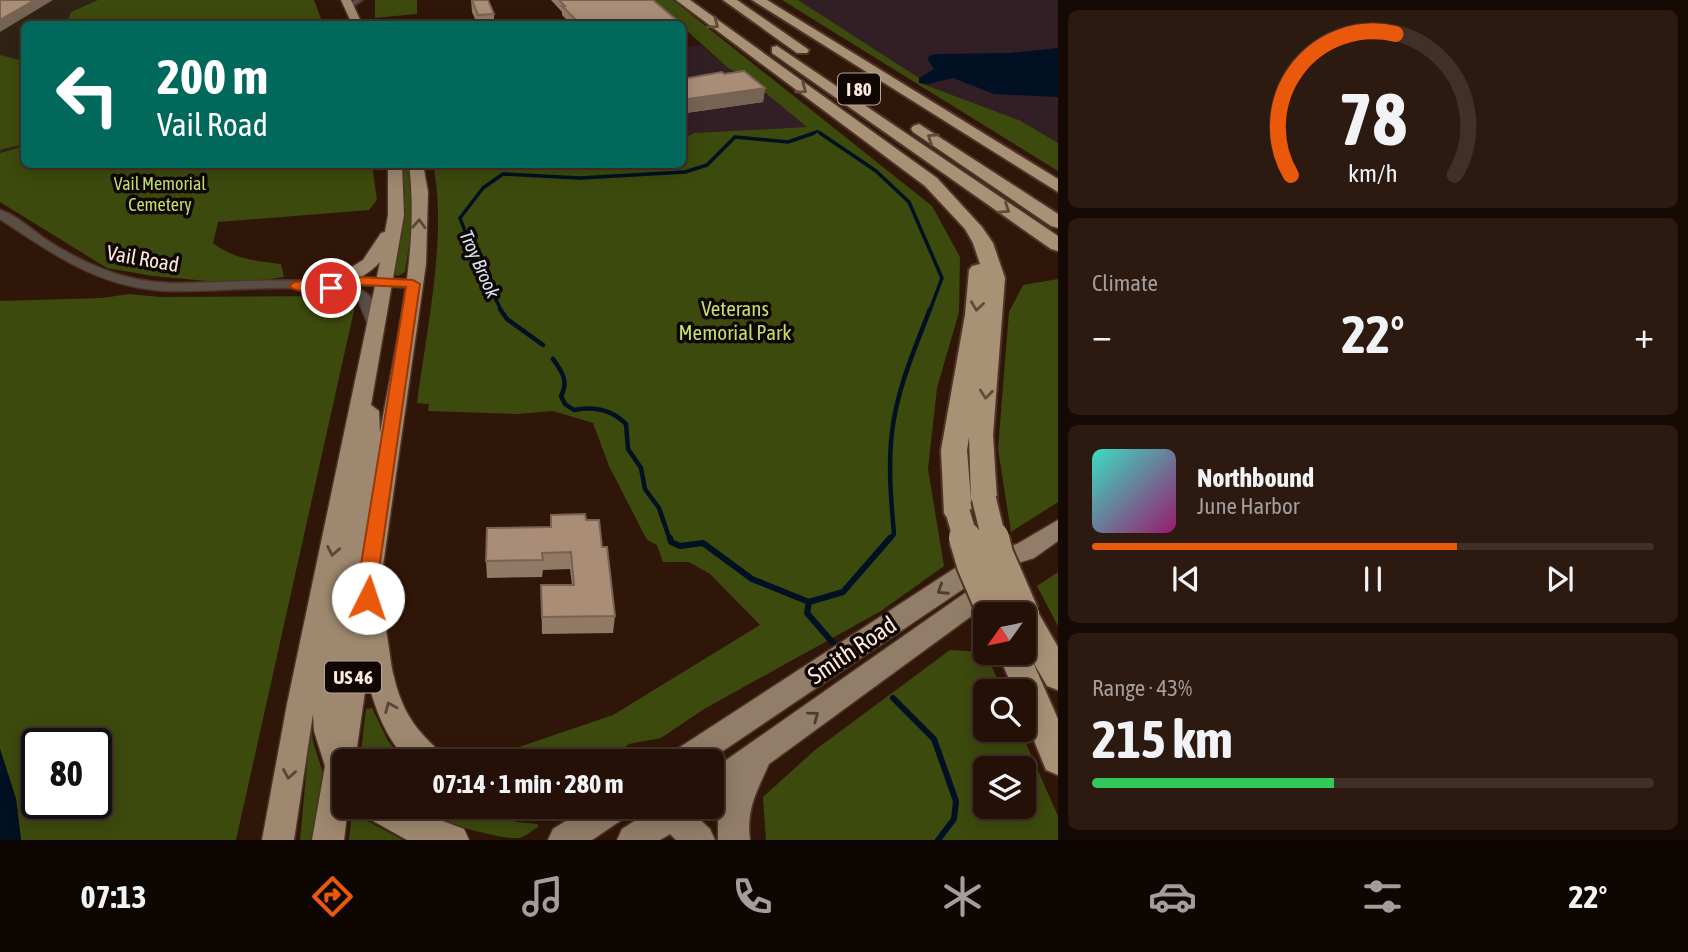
<!DOCTYPE html>
<meta charset="utf-8">
<style>
body{margin:0;font-family:"Asap Condensed",sans-serif;background:#2c1910;color:#f1f3f6;height:100vh;display:flex;flex-direction:column;font-size:26px;white-space:nowrap}
*{box-sizing:border-box;margin:0}
p{font-size:23px;color:#a39d9b}
.icon{flex:none;width:38px;height:38px;fill:none;stroke:currentColor;stroke-width:2;stroke-linecap:round;stroke-linejoin:round}
.map{position:relative;flex:1;overflow:hidden}
.sheet{display:flex;flex-direction:column;gap:10px;padding:10px;background:#140903;width:630px}
.sheet>*{flex:none}
.guide{position:absolute;left:21px;top:21px;width:665px;height:147px;border-radius:10px;box-shadow:0 4px 18px #0003,0 0 0 2px #413028;background:#00695c;color:#fff;overflow:hidden}
.needle{width:46px;rotate:237deg}
.controls{position:absolute;left:973px;top:602px;display:grid;gap:14px}
.controls a{display:grid;place-items:center;width:63px;height:63px;border-radius:10px;background:#241006;box-shadow:0 4px 18px #0003,0 0 0 2px #413028;font-size:35px}
.speed{position:absolute;left:21px;top:728px;display:flex;gap:14px;font-size:35px;font-weight:700;text-align:center}
.speed>*{display:grid;place-content:center;width:91px;height:91px;border-radius:50%;background:#241006;box-shadow:0 4px 18px #0003,0 0 0 2px #413028;line-height:1}
.speed .limit{border:4px solid #111;border-radius:10px;background:#fff;color:#111}
.pin{position:absolute;display:grid;place-items:center;width:60px;height:60px;color:#fff;margin:-30px;border:4px solid #fff;border-radius:50%;box-shadow:0 2px 7px #0007}
.me{position:absolute;width:77px;margin:-38px;rotate:4deg;stroke-linejoin:round;filter:drop-shadow(0 0 5px #0008)}
.turn{display:flex;align-items:center;gap:24px;height:147px;padding:0 21px;font-size:32px}
.turn .icon{width:91px;height:91px;stroke-width:2.5}
.turn b{display:block;font-size:49px;line-height:60px}
.big{font-size:52px;font-weight:700;line-height:1.1}
.sheet .widget{flex:1;display:flex;flex-direction:column;justify-content:center;gap:10px;min-width:0;padding:0 24px;border-radius:10px;background:#2c1910}
.sheet .dial{align-items:center;gap:0}
.dial svg{height:182px;overflow:visible;fill:none;stroke:#413028;stroke-width:7;stroke-linecap:round;text-anchor:middle}
.dial text{fill:#f1f3f6;stroke:none}
.song{display:flex;align-items:center;gap:21px}
.cover{width:84px;height:84px;border-radius:10px;background:linear-gradient(135deg,hsl(170 70% 55%),hsl(320 70% 35%))}
.played{height:7px;border-radius:4px;background:linear-gradient(90deg,#ea580c 65%,#413028 65%)}
.keys{display:flex;justify-content:space-around;direction:ltr}
.heat{display:flex;justify-content:space-between;align-items:center;font-size:38px;direction:ltr}
.charge{height:10px;border-radius:5px;background:linear-gradient(90deg,#34c759 43%,#413028 0)}
.trip{position:absolute;left:332px;top:749px;width:392px;height:70px;border-radius:10px;background:#241006;box-shadow:0 4px 18px #0003,0 0 0 2px #413028;font-weight:700;line-height:70px;text-align:center}
.tab-bar{display:flex;height:112px;justify-content:space-around;align-items:center;background:#0e0602;color:#a39d9b}
.tab-bar .icon{width:49px;height:49px}
.tab-bar .active{color:#ea580c}
.tab-bar b{font-size:32px;color:#f1f3f6}
main{display:flex;flex:1;min-height:0}
.map>svg:first-child{display:block}
.commercial{fill:#311f25}
.education{fill:#2f2315}
.green{fill:#3d4a0d;fill-rule:evenodd}
.water{fill:#011022}
.lines{fill:none;stroke-linecap:round;stroke-linejoin:round}
.stream-far3{stroke:#011022;stroke-width:2.5}
.stream-far2{stroke:#011022;stroke-width:3.5}
.stream-far1{stroke:#011022;stroke-width:4.5}
.stream{stroke:#011022;stroke-width:6}
.minor-casing{stroke:#4d3426;stroke-width:4}
.tertiary-casing{stroke:#4d3426;stroke-width:3}
.primary-casing{stroke:#4d3426;stroke-width:3}
.trunk-casing{stroke:#4d3426;stroke-width:3}
.motorway-casing{stroke:#4d3426;stroke-width:4}
.minor{fill:#584e44;fill-rule:evenodd}
.tertiary{fill:#584e44;fill-rule:evenodd}
.primary{fill:#927e68;fill-rule:evenodd}
.trunk{fill:#9e886f;fill-rule:evenodd}
.motorway{fill:#a99176;fill-rule:evenodd}
.motorway-bridge-far1-casing{stroke:#4d3426;stroke-width:28;stroke-linecap:butt}
.motorway-bridge-casing{stroke:#4d3426;stroke-width:36;stroke-linecap:butt}
.motorway-bridge-far1{stroke:#a99176;stroke-width:24}
.motorway-bridge{stroke:#a99176;stroke-width:32}
.wall{fill:#927965}
.shaded-wall{fill:#776353}
.building{fill:#aa8d76;stroke:#776353;stroke-width:2}
.oneway{stroke:#5c4c3c}
.oneway2{stroke:#574738}
.oneway3{stroke:#4a3c30}
.route{fill:#ea580c;stroke:#983908;stroke-width:2}
.labels{text-anchor:middle;dominant-baseline:central;stroke-width:7;stroke-linejoin:round;paint-order:stroke}
.far-park-label{font-size:18px;fill:#c3df6f;stroke:#100602}
.shield{fill:#100602;stroke:#b5a59d;stroke-width:2}
.shield-label{font-size:19px;font-weight:bold;fill:#fce9e0}
.far-water-label{font-size:19px;font-style:italic;fill:#d6e6f7;stroke:#100602}
.street-label{font-size:21px;fill:#fce9e0;stroke:#100602}
.park-label{font-size:21px;fill:#c3df6f;stroke:#100602}
.near-street-label{font-size:24px;fill:#fce9e0;stroke:#100602}
</style>
<main>
<div class="map">
<svg width="1058" height="840" viewBox="0 0 1058 840">
<rect width="100%" height="100%" fill="#301608"/>
<path class="commercial" d="M798,0h260v143l-39,-23 -100,-37z
M701,45l27,23 18,9 62,50 -113,6 -12,6v-92z"/>
<path class="education" d="M0,0h98l-27,12 -5,12h-42v122l-24,7z"/>
<path class="green" d="M98,0h216l9,24h-257l5,-12z
M375,0h42v14l-42,4z
M653,0h20l259,206 28,51 -1,55 -22,76 -9,81 16,97 -63,45 -177,98 -43,29 -32,6 -21,17h-130l135,-46 147,-90 -50,-51 -21,-12h-26l-6,-17 -10,-5 -38,-74 -16,-43 -40,-12 -36,3 -89,-3 1,-7 -12,-1c9,-72 31,-168 16,-238l249,-1 1,-25 11,-6 113,-6 -61,-50 -18,-9z
M782,0h16l121,78 1,5 99,37 39,23v28z
M0,55l24,6v83l-24,6z
M24,146v18l348,1 5,35 -8,10 -151,12 -5,21c20,16 44,18 68,21l3,13 -44,7 -87,-8 -46,-8 -107,-66v-49z
M400,165h9l5,49 -9,58 -7,4 -6,-3z
M1058,279v223l-47,30 -13,-83 11,-137 14,-27z
M129,294l31,3 183,-1 8,3 4,7 -119,534h-215l-5,-41 -16,-50v-448l102,-3zM37,744h59v59h-59z
M1058,572v54l-21,-40z
M950,650l35,2 18,39h-18v39h35l38,86v24h-292l-3,-43 52,-47zM985,768h39v39h-39z
M372,708l16,33 17,20 -45,-1 6,-51z
M311,721l2,21 11,34 -10,64h-14z
M408,807h63l46,15 21,2v3c-5,3 -13,10 -19,11 -22,2 -90,-20 -111,-31z
M358,816l45,24h-54l2,-19z"/>
<path class="water" d="M1058,48v49l-64,-3 -41,-16 -25,6 -9,-1v-5l15,-9 -6,-9 1,-4 7,-2 73,-1z
M0,749l16,50 5,41h-21z"/>
<g class="lines">
<path class="stream-far3" d="M811,135l6,-4 6,4"/>
<path class="stream-far2" d="M820,133l56,38 33,31 33,76 -12,32
M501,310l-27,-55 -14,-37 23,-30 20,-14 77,4 105,-6 22,-7 28,-28 53,5 26,-9"/>
<path class="stream-far1" d="M500,309l7,10 36,26
M553,359c9,12 16,23 8,37l4,8 9,6c20,-4 37,-1 52,14l2,25 13,19 4,21 14,19 11,32
M889,540l5,-6c-3,-34 -6,-68 -2,-102 5,-43 23,-84 38,-123"/>
<path class="stream" d="M670,538l1,4 9,4 23,-3 49,36 57,23 -2,11 26,30
M809,602l34,-10 47,-54
M893,698l41,41 22,62 -2,18 -16,21"/>
<g class="minor-casing">
<path id="minor" d="M355,0h7l-11,7h-4v-2z"/>
</g>
<g class="tertiary-casing">
<path id="tertiary" d="M0,210c16,5 31,19 45,29 39,25 77,42 124,44 46,2 162,-12 197,10 10,7 14,22 16,33l-2,3h-10l-12,-29c-50,-24 -145,-4 -203,-10 -61,-6 -105,-38 -155,-71z
M335,276l78,4 7,4 -7,4 -83,-5v-6z"/>
</g>
<g class="primary-casing">
<path id="primary" d="M1058,520v21l-24,17 -47,15 -279,188h-39l5,-10 295,-192 48,-15z
M994,576l9,3 4,7 -4,7 -234,171c-12,27 -23,45 -19,76h-32v-21l4,-21 -10,4v-32l273,-191z
M588,807h42l-4,10 -34,23h-44l5,-11z
M649,807h49l-3,8 15,14 5,11h-39l-6,-6 -10,6h-43l5,-11 28,-18z"/>
</g>
<g class="trunk-casing">
<path id="trunk" d="M341,0h10l11,24h-10z
M388,164h14l2,51 -33,190 8,6 1,22c15,-88 40,-180 29,-269h14l5,28 -2,72 -49,344c11,10 12,52 17,69 5,22 14,42 30,59 8,9 16,14 21,25h-36c-23,-21 -34,-53 -42,-83l-12,83h-10v46h3l-4,33h-32l13,-74 -11,-35 -1,-17 -19,126h-32l25,-136 93,-442c-11,12 -24,19 -40,23l-9,-5 32,-20 18,-27 4,-1 3,-17z
M362,807h44l58,22 5,11h-62l-41,-23z"/>
</g>
<g class="motorway-casing">
<path id="motorway" d="M676,0h14l247,178 45,49 11,16 12,35 -12,157 4,64 -4,7 -9,3 -9,-3 -4,-7 -2,-62 -2,13 5,63 -4,7 -10,3 -10,-3 -4,-7 -3,-63 24,-135 4,-45 3,-4 8,-2 -7,-21 -8,-14 -40,-43z
M723,0h14l72,50 -2,3h-10z
M752,0h15l291,179v13z
M777,46l281,190v15l-7,-2 -279,-196v-6z
M919,124l139,90v14l-7,-2 -138,-94 -2,-3 2,-3z
M1024,604l11,3 23,40v43l-11,-4 -15,-26 26,59v56l-12,-5 -22,-54v-25h-10l-16,-38h26v-39h-14l3,-7z"/>
</g>
<use href="#minor" class="minor"/>
<use href="#tertiary" class="tertiary"/>
<use href="#primary" class="primary"/>
<use href="#trunk" class="trunk"/>
<use href="#motorway" class="motorway"/>
<g class="motorway-bridge-far1-casing">
<path id="motorway-bridge-far1" d="M984,499l10,41
M958,513l8,27"/>
</g>
<g class="motorway-bridge-casing">
<path id="motorway-bridge" d="M965,538l8,27 21,49
M993,538l4,16 26,60"/>
</g>
<use href="#motorway-bridge-far1" class="motorway-bridge-far1"/>
<use href="#motorway-bridge" class="motorway-bridge"/>
</g>
<path class="wall" d="M471,0l23,14v10h-17l-5,-12z
M551,0h102l27,23v1h-109l-9,-9v-3z
M724,74l41,14 -2,14 -77,11 -4,-4v-30z
M551,515l35,5 16,27 13,69 -2,17 -71,1 -1,-49h31l-2,-16 -27,1 -1,7 -55,1 -1,-17 64,-34z"/>
<path class="shaded-wall" d="M35,0h18l-53,32v-12z
M765,88l-2,14 -77,11 2,-14z"/>
<path class="building" d="M0,0h35l-35,20z
M472,0h16l6,14 -16,1z
M559,0h94l27,23 -15,1h-85l-18,-18h3z
M744,71l21,17 -77,11 -6,-5v-15l40,-7 2,2z
M585,514l1,6h13l3,27h5l8,69 -73,1 -1,-32h33l-3,-33 -29,1 1,7 -57,1 1,-33 64,-1v-12z"/>
<defs><path id="oneway-chevron" d="M-2-3.5L2.5 0L-2 3.5" fill="none" stroke-width="1.6" stroke-linecap="round" stroke-linejoin="round" transform="scale(1.75)"/></defs>
<g class="oneway">
<use href="#oneway-chevron" transform="translate(714 24) rotate(37)"/>
<use href="#oneway-chevron" transform="translate(802 89) rotate(36)"/>
<use href="#oneway-chevron" transform="translate(932 138) rotate(-146)"/>
<use href="#oneway-chevron" transform="translate(1005 209) rotate(34)"/>
<use href="#oneway-chevron" transform="translate(977 306) rotate(98)"/>
<use href="#oneway-chevron" transform="translate(986 394) rotate(96)"/>
</g>
<g class="oneway2">
<use href="#oneway-chevron" transform="translate(419 224) rotate(-87)"/>
<use href="#oneway-chevron" transform="translate(333 551) rotate(101)"/>
<use href="#oneway-chevron" transform="translate(390 707) rotate(-113)"/>
<use href="#oneway-chevron" transform="translate(289 774) rotate(100)"/>
</g>
<g class="oneway3">
<use href="#oneway-chevron" transform="translate(942 590) rotate(147)"/>
<use href="#oneway-chevron" transform="translate(814 716) rotate(-36)"/>
</g>
<path class="route" d="M340,276l73,4 7,4 -43,299v15l-3,6 -6,2 -7,-2 -3,-21 48,-296 -66,-3 -6,1 4,3c-9,7 -41,5 -49,-2l6,-4z"/>
<g class="labels">
<g class="far-park-label">
<text x="160" y="183">Vail Memorial<tspan x="160" dy="21">Cemetery</tspan></text>
</g>
<g class="shield">
<rect x="838" y="73.5" width="42" height="31" rx="5"/>
<rect x="325" y="661.5" width="56" height="31" rx="5"/>
</g>
<g class="shield-label">
<text x="859" y="89">I 80</text>
<text x="353" y="677">US 46</text>
</g>
<g class="far-water-label">
<text transform="translate(480 264) rotate(66)">Troy Brook</text>
</g>
<g class="street-label">
<text transform="translate(143 258) rotate(10)">Vail Road</text>
</g>
<g class="park-label">
<text x="735" y="308">Veterans<tspan x="735" dy="24">Memorial Park</tspan></text>
</g>
<g class="near-street-label">
<text transform="translate(852 650) rotate(-34)">Smith Road</text>
</g>
</g>
</svg>
<div class="controls">
<a><svg class="needle" viewBox="-14 -14 28 28"><path d="M0-13l5 13h-10z" fill="#e53935"/><path d="M0 13l5-13h-10z" fill="#a39d9b"/></svg></a>
<a><svg class="icon" aria-label="search" viewBox="0 0 24 24"><circle cx="10" cy="10" r="6"/><path d="M15 15l6 6"/></svg></a>
<a><svg class="icon" aria-label="layers" viewBox="0 0 24 24"><path d="M12 4l9 5-9 5-9-5zM3 14l9 5 9-5"/></svg></a>
</div>
<div class="speed"><div class="limit">80</div></div>
<div class="pin" style="left:331px;top:288px;background:#d93025"><svg class="icon" aria-label="arrive" viewBox="0 0 24 24"><path d="M6 21V4h12l-3 4 3 4H6"/></svg></div>
<svg class="me" style="left:368px;top:598px" viewBox="-20 -20 40 40"><circle r="19" fill="#fff"/><path d="M0-13L10 11 0 6-10 11z" fill="#ea580c"/></svg>
<div class="trip">07:14 · 1 min · 280 m</div>
<div class="guide">
<div class="turn"><svg class="icon" aria-label="left" viewBox="0 0 24 24"><path d="M17 20v-9H6M10 6l-5 5 5 5"/></svg><div><b>200 m</b>Vail Road</div></div>
</div>
</div>
<section class="sheet">
<div class="widget dial"><svg viewBox="0 0 100 80">
<path d="M14 69A42 42 0 1 1 86 69"/>
<path d="M14 69A42 42 0 0 1 60 7" stroke="#ea580c"/>
<text x="50" y="56" font-size="32" font-weight="700">78</text>
<text x="50" y="72" font-size="11">km/h</text>
</svg></div>
<div class="widget"><p>Climate</p>
<div class="heat"><a>−</a><b class="big">22°</b><a>+</a></div>
</div>
<div class="widget">
<div class="song"><i class="cover"></i><div><b>Northbound</b><p>June Harbor</p></div></div>
<div class="played"></div>
<div class="keys"><svg class="icon" aria-label="previous" viewBox="0 0 24 24"><path d="M18 5L8 12l10 7zM5 5v14"/></svg><svg class="icon" aria-label="pause" viewBox="0 0 24 24"><path d="M8 5v14M16 5v14"/></svg><svg class="icon" aria-label="next" viewBox="0 0 24 24"><path d="M6 5l10 7-10 7zM19 5v14"/></svg></div>
</div>
<div class="widget"><p>Range · 43%</p><b class="big">215 km</b><div class="charge"></div></div>
</section>
</main>
<nav class="tab-bar">
<b>07:13</b>
<svg class="icon active" aria-label="directions" viewBox="0 0 24 24"><path d="M12 3l9 9-9 9-9-9zM9 14v-3h6M13 9l2 2-2 2"/></svg>
<svg class="icon" aria-label="music" viewBox="0 0 24 24"><path d="M9 18V5l10-2v13"/><circle cx="6" cy="18" r="3"/><circle cx="16" cy="16" r="3"/></svg>
<svg class="icon" aria-label="phone" viewBox="0 0 24 24"><path d="M5 4h4l2 5-3 2q2 4 5 5l2-3 5 2v4C11 20 4 13 5 4z"/></svg>
<svg class="icon" aria-label="climate" viewBox="0 0 24 24"><path d="M12 3v18M4 7l16 10M4 17L20 7"/></svg>
<svg class="icon" aria-label="car" viewBox="0 0 24 24"><path d="M5 17H2v-5l4-1 3-4h7l3 4 3 1v5h-3M9 17h6M6 11h13"/><circle cx="7" cy="17" r="2"/><circle cx="17" cy="17" r="2"/></svg>
<svg class="icon" aria-label="filters" viewBox="0 0 24 24"><path d="M4 7h16M4 17h16"/><circle cx="9" cy="7" r="2"/><circle cx="15" cy="17" r="2"/></svg>
<b>22°</b>
</nav>
